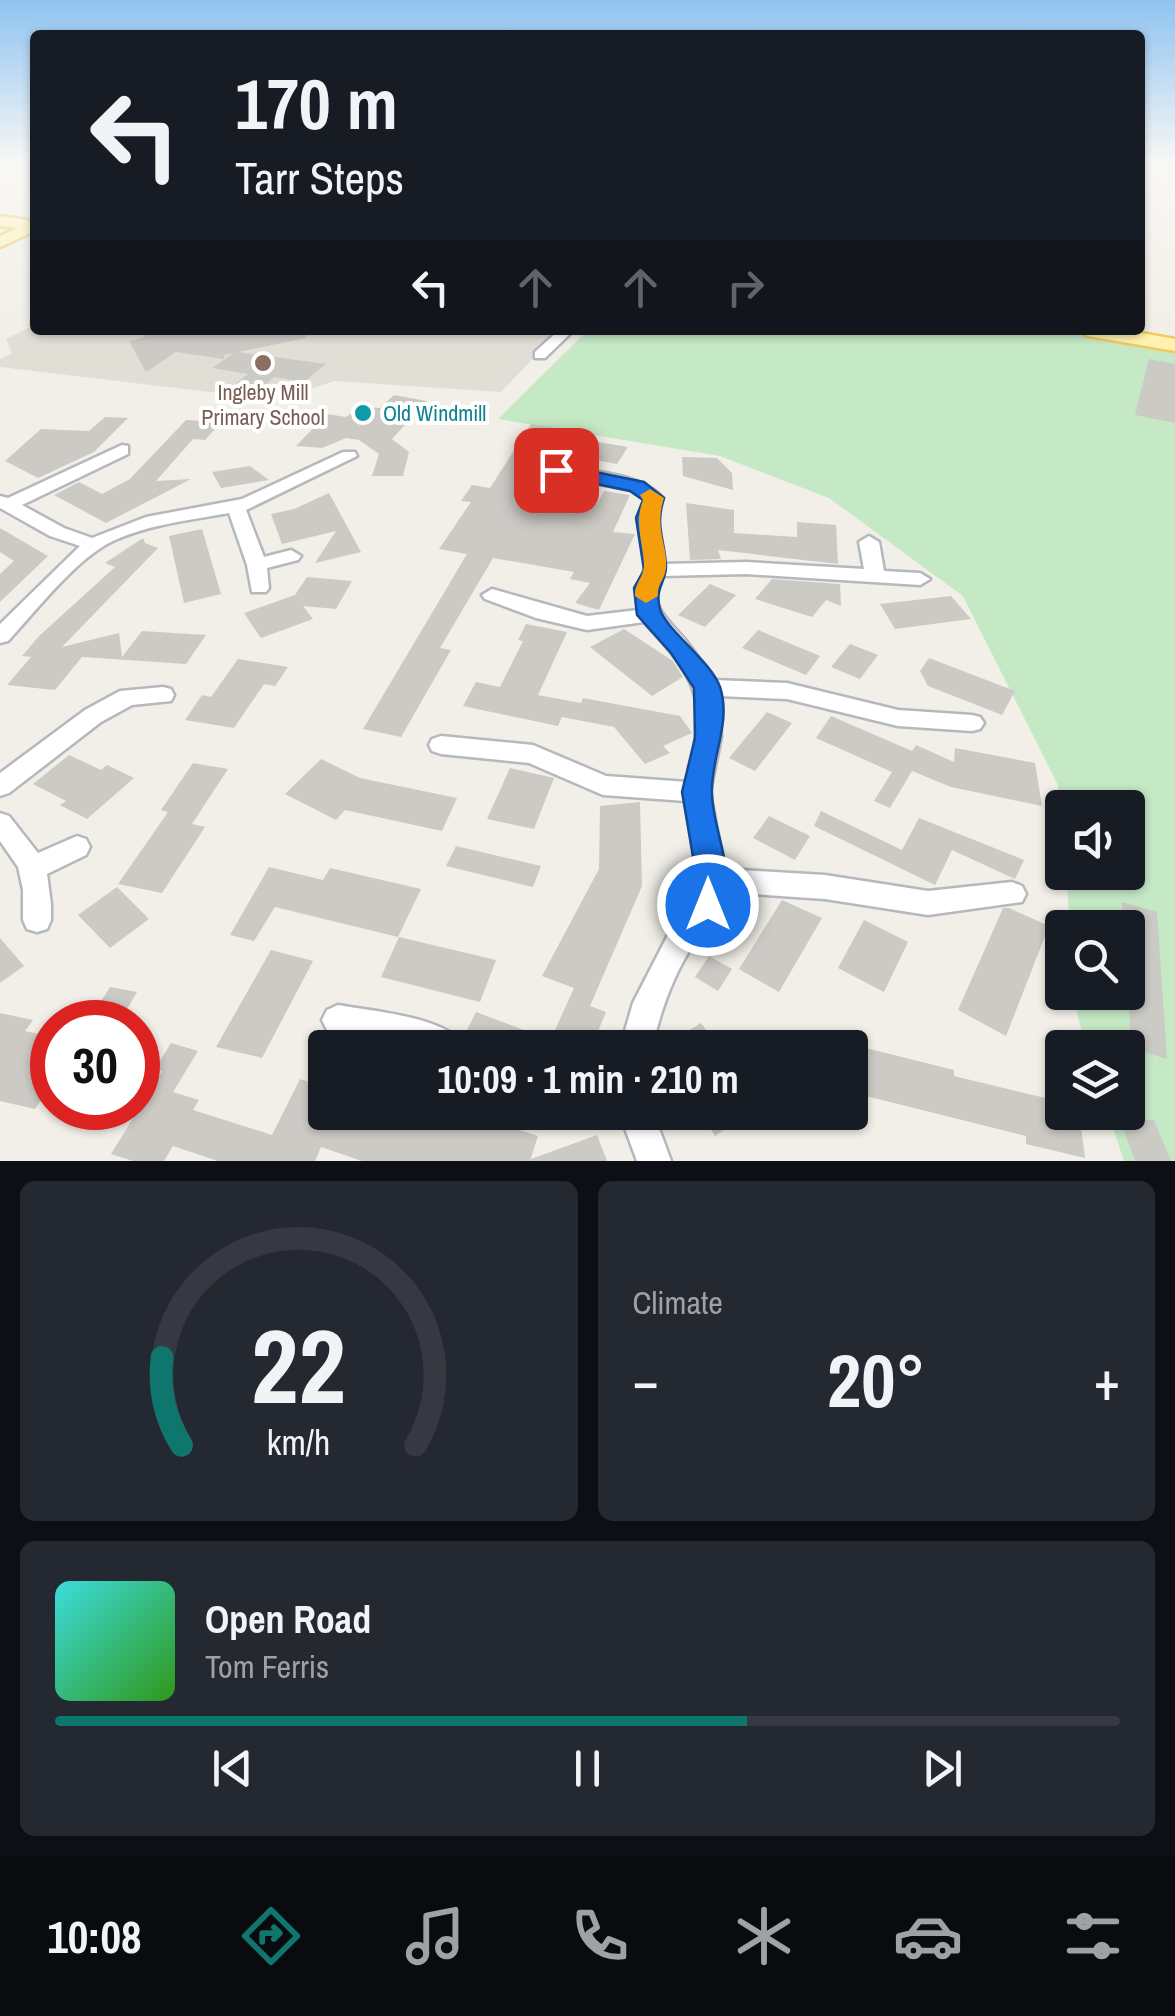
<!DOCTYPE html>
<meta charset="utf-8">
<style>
body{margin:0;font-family:"Archivo Narrow",sans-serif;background:#242831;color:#f1f3f6;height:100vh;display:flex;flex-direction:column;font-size:38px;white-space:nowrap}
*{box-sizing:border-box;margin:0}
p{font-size:32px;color:#9ea1a6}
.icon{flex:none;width:55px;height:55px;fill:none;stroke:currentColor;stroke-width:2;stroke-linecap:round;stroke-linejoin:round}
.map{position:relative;height:1161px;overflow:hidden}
.sheet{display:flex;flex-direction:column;gap:20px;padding:20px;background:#0d0f14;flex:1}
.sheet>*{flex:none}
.guide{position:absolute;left:30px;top:30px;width:1115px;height:305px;border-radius:10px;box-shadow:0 2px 8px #0004;background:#171b24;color:#f1f3f6;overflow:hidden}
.fabs{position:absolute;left:1045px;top:790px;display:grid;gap:20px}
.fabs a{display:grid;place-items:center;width:100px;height:100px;border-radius:10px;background:#171b24;box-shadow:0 2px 8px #0004;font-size:50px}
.speed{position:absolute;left:30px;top:1000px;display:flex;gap:20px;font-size:50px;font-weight:700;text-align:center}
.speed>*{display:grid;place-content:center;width:130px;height:130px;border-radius:50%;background:#171b24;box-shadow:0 2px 8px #0004;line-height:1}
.speed .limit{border:15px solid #d22;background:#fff;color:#111}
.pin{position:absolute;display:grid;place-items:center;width:85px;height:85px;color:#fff;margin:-42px;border-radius:20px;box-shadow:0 5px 15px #0006}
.me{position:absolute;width:110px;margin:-55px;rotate:0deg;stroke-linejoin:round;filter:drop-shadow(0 0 8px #0008)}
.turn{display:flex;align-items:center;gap:35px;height:210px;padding:0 40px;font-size:45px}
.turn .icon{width:130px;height:130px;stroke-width:2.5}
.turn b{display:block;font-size:70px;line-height:85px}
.lanes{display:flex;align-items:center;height:95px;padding:0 40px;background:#0003;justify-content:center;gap:50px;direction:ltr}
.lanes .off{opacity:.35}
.big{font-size:75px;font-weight:800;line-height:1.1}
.sheet .card{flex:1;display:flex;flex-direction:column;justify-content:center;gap:15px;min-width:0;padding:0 35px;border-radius:15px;background:#242831}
.sheet .dial{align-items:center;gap:0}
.dial svg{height:260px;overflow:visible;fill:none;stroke:#363941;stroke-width:7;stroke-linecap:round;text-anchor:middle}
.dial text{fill:#f1f3f6;stroke:none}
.song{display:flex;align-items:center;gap:30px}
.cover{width:120px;height:120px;border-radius:15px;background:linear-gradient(135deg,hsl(180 70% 55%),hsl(110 70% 35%))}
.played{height:10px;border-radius:5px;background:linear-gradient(90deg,#0f766e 65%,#363941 65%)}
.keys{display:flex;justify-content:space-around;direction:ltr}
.heat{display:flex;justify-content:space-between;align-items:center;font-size:55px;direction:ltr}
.sheet .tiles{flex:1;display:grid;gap:20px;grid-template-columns:1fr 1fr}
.card:last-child{grid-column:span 2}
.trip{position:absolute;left:308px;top:1030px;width:560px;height:100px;border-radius:10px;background:#171b24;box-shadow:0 2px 8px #0004;font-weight:800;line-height:100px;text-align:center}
.tab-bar{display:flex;height:160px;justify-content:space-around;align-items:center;background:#090b0e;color:#9ea1a6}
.tab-bar .icon{width:70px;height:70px}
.tab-bar .on{color:#0f766e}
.tab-bar b{font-size:45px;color:#f1f3f6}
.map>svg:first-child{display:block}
.education{fill:#e1ded6}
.green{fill:#c5e8c5}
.building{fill:#cccac5}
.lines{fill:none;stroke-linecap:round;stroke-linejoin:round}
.minor-casing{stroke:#b5b8bc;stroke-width:5}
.primary-casing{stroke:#f2c960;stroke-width:5}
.minor{fill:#fff;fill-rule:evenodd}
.primary{fill:#fff2af;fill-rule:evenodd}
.route{fill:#1a73e8;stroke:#114b97;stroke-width:2.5}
.slow{fill:#f59e0b}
.education-dot{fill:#8d6e63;stroke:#fff;stroke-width:4}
.culture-dot{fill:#0f9aa8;stroke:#fff;stroke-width:4}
.labels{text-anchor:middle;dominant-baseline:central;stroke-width:8;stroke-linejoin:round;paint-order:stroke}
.far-education-label{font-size:22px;fill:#785e54;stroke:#fff}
.far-culture-label{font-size:22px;fill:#0d838f;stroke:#fff;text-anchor:start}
</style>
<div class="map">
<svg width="1175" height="1161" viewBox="0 0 1175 1161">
<rect width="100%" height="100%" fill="#f1efe8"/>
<path class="education" d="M35,325v5h525l-59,62 -167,-11 -44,15 -30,2 -260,-31v-8l12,-6 -6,-14z"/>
<path class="green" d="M588,330h470l117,22v809h-51l-16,-48 20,-1v-64l-41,-1 -9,-29 -2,-25 52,-1v-64l-58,-1 -4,-54 62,-1v-64h-66v30l-4,-53 -95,-189 -134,-98 -109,-42 -222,-37z"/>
<path class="building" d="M142,330h163l1,8 -68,14 88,12 -22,18 -30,-5 -17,15 -27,-4 18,-14 -36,-6 22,-15 -10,2v4l-48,-7 -30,20 -17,-31 16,-4z
M1149,359l26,5v59l-40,-8z
M394,395l33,6 -35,38 17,13 -6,24h-31l7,-22 -20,-14 -13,-2 -24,10 -26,-2 31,-32 19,3 14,-10 20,1z
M105,417l23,1 -34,34 -56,26 -33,-17 36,-32 48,2z
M186,420l35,2 -16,18 -12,-1 -37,42 35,-2 -85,44 -52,-28 25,-13 23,12 28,-15z
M531,424l23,3 -4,7 78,13 -11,17 -77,-14 -25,42 82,12 7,-13 26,4 -17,37 22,2 -36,76 -24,-7 15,-20 -20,-4 4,-7 -81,-14 -53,90 11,2 -50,87 -38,-8 104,-175 -28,-5 32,-47 -10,-1 11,-16 18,3z
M682,457l35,1 15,15 1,17 -50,-14z
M250,466l19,14 -48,8 -9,-16z
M329,493l32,59 -46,11 21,-32 -54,13 -11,-30 23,-5z
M686,503l48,7v23l63,4v-15l39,3 2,39 -120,-14 3,9 -31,1z
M0,528l48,28 -48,46v-28l14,-13 -14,-9z
M202,529l19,65 -37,9 -15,-67z
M143,538l2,5 13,5 -96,99 57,-14 3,24 20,-26 64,4 -20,29 -104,-7 -27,33 -48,-5 24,-28 -9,-1 17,-20 76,-69 -10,-4z
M307,577l45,4 -16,28 -33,-3 10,13 -52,19 -17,-25 51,-18z
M772,579l68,5 1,22 -15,-6 -14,17 -57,-18z
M710,584l26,11 -31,32 -27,-12z
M951,596l20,23 -76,10 -15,-25z
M526,624l41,8 -29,63 43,8 2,-5 97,18 12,17 -29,13 7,7 -25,11 -31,-37 -52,-10 -4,9 -95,-20 13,-24 24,5 23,-46 -5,-1z
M624,629l49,32 10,16 -31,19 -62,-49z
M758,630l62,26 -14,19 -64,-27z
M850,644l28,11 -18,24 -29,-12z
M929,658l86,33 -13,24 -74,-29 -8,-15z
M238,659l50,8 -13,19 -11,-2 -30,44 -49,-8 17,-25 9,2z
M767,712l25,11 -37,48 -26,-13z
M831,716l81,35 4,-6 38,17 1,-14 80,15 7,43 -91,-19 -39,-16 -22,37 -16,-7 18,-29 -76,-34z
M69,755l32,15 6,-5 27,13 -47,41 -27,-14 6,-4 -33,-17z
M321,759l39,19 97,20 -15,33 -97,-21 -9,10 -51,-26z
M193,763l35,6 -36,55 13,3 -43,66 -44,-9 50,-72 -7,-2z
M510,768l44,10 -20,51 -47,-10z
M640,802l2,84 -52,120 16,6 -15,36h-26l-15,-7 24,-53 -32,-12 57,-107 1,-63z
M821,811l81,39 17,-32 105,42 -9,19 -63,-29 -17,35 -121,-59z
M769,816l41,20 -15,24 -42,-22z
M456,846l85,20 -8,21 -87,-21z
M269,867l54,13 7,-12 91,21 -23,48 -123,-30 -21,34 -24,-6z
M117,887l32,32 -39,29 -32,-33z
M782,900l40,18 -43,74 -40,-23z
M1122,902l35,10 10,147 -37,-12 -2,-119h-5z
M1003,908h6l40,18 -43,110 -48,-26z
M864,920l44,22 -24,50 -46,-24z
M399,937l97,23 -16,42 -99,-25z
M0,938l24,28 -24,17z
M271,950l42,11 -51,97 -46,-11z
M709,956l23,13 -14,22 -23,-14z
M110,987l27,5 -16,28 -28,-6z
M476,1012l53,20 -7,16h-27l-31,-12z
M0,1013l33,7 -8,11 27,6v46l-17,26 -35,-8z
M701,1023l18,25h-59z
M171,1043l27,8 -25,41 26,8 -6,10 79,25 28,-56 25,8v25h140l73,24 -8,25h-168l-41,-14 -6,14h-97l-45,-15 -9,15h-31l-22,-7 51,-83 -7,-2z
M850,1044l104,26v6l108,26v10h17l6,46 -59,-14v-8l-176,-44z
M699,1112h51l-35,24z
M1119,1118l35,2 17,41h-36z
M597,1135l10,26h-76v-2z"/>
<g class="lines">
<g class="minor-casing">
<path id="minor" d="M559,330h15l-29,28h-10v-6z
M122,445l6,1v8l-106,51 42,23 28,10 54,-21 96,-18 101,-47h12l2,4 -111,54 18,47 27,-7 10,6 -3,4 -31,8 2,20 -3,4h-14l-5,-27 -18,-52c-38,7 -78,11 -114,27 -38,17 -78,70 -107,101l-8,2v-19l80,-78 -30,-10 -50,-28v-12l8,2z
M556,465c34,7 82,7 107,33l-7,20 8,46 82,-2 118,7 -5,-27 10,-6 10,6 5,29 36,2 10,6 -10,6 -174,-11 -84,2c-18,32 11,46 28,70 8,11 16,23 24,34l73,3 111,27 74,5 8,2 4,6 -4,6 -8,2 -74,-5 -111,-27 -68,-3 2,41 -11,55 14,77 101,6 103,16 84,-9 10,4 4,8 -4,8 -94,13 -103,-16 -101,-7c-3,23 -19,35 -31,53 -20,30 -33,68 -41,103h-32l13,-45 38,-74 24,-29 3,-20 -12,-79 -83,-6 -74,-32 -88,-9 -9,-3 -3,-6 3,-6 9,-3 92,9 73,31 81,6c19,-82 15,-99 -43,-160l-57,8 -51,-12 -51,-19 -3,-4 10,-6 95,27 51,-6c-4,-27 1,-18 6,-39 6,-22 -10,-42 1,-71l-14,-10 -81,-16 -3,-4z
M163,687l8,2 3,6 -3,6 -39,4 -31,17 -92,71 -9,3v-23l85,-63 35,-19z
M0,813l9,3 29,37 39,-17 9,3 4,8 -4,8 -39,19 4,30v16l-4,9 -10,3 -10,-3 -4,-9v-30l-5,-23 -18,-26z
M338,1005c32,6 114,12 127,43 -47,0 -94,0 -138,-18l-5,-10 5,-10z
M619,1112h34l18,49h-34z"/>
</g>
<g class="primary-casing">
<path id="primary" d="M0,216l28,4 7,11 -35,16v-11l17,-8 -17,-2z
M1078,330h46l51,9v12l-87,-15z"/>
</g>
<use href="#minor" class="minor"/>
<use href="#primary" class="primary"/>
</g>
<linearGradient id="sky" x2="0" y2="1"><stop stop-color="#8fc3f1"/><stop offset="0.5" stop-color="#f9f8f5"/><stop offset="1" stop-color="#f9f8f5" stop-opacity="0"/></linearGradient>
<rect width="1175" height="327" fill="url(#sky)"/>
<path class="route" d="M556,464l88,18 20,16c-9,28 0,39 2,67 1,16 -12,23 -6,44 5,20 51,52 60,78 12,36 -10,72 -8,107 1,40 27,81 8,120l-12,4 -11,-4 -5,-9 5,-25 -15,-88 13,-54 -1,-50 -23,-35 -34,-38 -3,-27 10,-18 -8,-52 7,-18 -13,-9 -81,-17 -3,-4z"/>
<path class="slow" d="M650,489l14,9c-11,33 7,53 1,75 -3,10 -8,12 -7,23l-12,7 -11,-7c-1,-12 9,-19 9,-31 -1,-25 -10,-41 -1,-65l-3,-5z"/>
<circle class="education-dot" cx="263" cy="363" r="10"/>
<circle class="culture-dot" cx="363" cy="413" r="10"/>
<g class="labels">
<g class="far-education-label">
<text x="263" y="392">Ingleby Mill<tspan x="263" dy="25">Primary School</tspan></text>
</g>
<g class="far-culture-label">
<text x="383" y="413">Old Windmill</text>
</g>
</g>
</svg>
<div class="fabs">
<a><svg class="icon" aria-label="sound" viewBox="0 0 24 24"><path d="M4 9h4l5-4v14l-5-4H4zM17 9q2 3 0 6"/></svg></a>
<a><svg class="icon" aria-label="search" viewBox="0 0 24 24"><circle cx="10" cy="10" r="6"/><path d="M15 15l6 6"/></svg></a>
<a><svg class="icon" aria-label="layers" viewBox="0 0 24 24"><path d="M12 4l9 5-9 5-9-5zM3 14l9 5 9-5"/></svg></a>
</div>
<div class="speed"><div class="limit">30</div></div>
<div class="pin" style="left:556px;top:470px;background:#d93025"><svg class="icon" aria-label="arrive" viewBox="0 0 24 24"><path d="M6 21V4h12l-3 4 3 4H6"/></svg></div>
<svg class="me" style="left:708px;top:905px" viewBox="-20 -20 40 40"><circle r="17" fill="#1a73e8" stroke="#fff" stroke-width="3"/><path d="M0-11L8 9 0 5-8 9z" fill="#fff"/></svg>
<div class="trip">10:09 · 1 min · 210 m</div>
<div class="guide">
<div class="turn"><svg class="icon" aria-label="left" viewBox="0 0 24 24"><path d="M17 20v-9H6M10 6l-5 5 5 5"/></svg><div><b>170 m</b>Tarr Steps</div></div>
<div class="lanes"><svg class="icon" aria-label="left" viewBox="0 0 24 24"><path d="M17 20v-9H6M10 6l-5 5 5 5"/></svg><svg class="icon off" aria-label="ahead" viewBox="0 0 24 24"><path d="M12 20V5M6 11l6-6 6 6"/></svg><svg class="icon off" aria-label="ahead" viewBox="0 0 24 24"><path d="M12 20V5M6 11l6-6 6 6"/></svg><svg class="icon off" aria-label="right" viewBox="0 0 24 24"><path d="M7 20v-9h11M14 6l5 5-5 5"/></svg></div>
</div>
</div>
<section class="sheet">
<div class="tiles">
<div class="card dial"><svg viewBox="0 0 100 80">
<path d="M14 69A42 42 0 1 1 86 69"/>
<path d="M14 69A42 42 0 0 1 8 42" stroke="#0f766e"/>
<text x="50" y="56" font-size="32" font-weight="700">22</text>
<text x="50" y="72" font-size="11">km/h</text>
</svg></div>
<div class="card"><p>Climate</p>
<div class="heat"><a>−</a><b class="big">20°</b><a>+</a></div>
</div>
<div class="card">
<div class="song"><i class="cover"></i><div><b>Open Road</b><p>Tom Ferris</p></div></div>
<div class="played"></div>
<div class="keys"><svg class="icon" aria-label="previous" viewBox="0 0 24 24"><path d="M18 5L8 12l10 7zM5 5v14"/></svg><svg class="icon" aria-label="pause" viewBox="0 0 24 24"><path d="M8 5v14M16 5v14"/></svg><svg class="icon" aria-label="next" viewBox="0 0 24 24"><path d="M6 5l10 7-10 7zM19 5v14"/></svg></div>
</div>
</div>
</section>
<nav class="tab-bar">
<b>10:08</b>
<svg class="icon on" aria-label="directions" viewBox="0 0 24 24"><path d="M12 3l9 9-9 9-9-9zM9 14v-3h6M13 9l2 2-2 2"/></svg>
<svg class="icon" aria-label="music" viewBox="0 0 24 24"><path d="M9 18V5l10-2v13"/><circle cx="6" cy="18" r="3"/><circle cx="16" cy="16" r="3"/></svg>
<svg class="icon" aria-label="phone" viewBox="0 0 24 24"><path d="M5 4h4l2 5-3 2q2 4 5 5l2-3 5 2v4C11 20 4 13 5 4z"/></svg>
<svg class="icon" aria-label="climate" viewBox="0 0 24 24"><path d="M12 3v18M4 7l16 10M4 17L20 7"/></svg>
<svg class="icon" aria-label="car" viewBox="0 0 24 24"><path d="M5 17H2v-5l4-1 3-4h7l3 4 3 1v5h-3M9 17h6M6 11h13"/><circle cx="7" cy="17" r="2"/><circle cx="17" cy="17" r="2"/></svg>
<svg class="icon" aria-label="filters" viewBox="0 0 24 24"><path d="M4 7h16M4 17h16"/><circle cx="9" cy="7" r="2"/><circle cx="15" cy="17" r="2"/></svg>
</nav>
